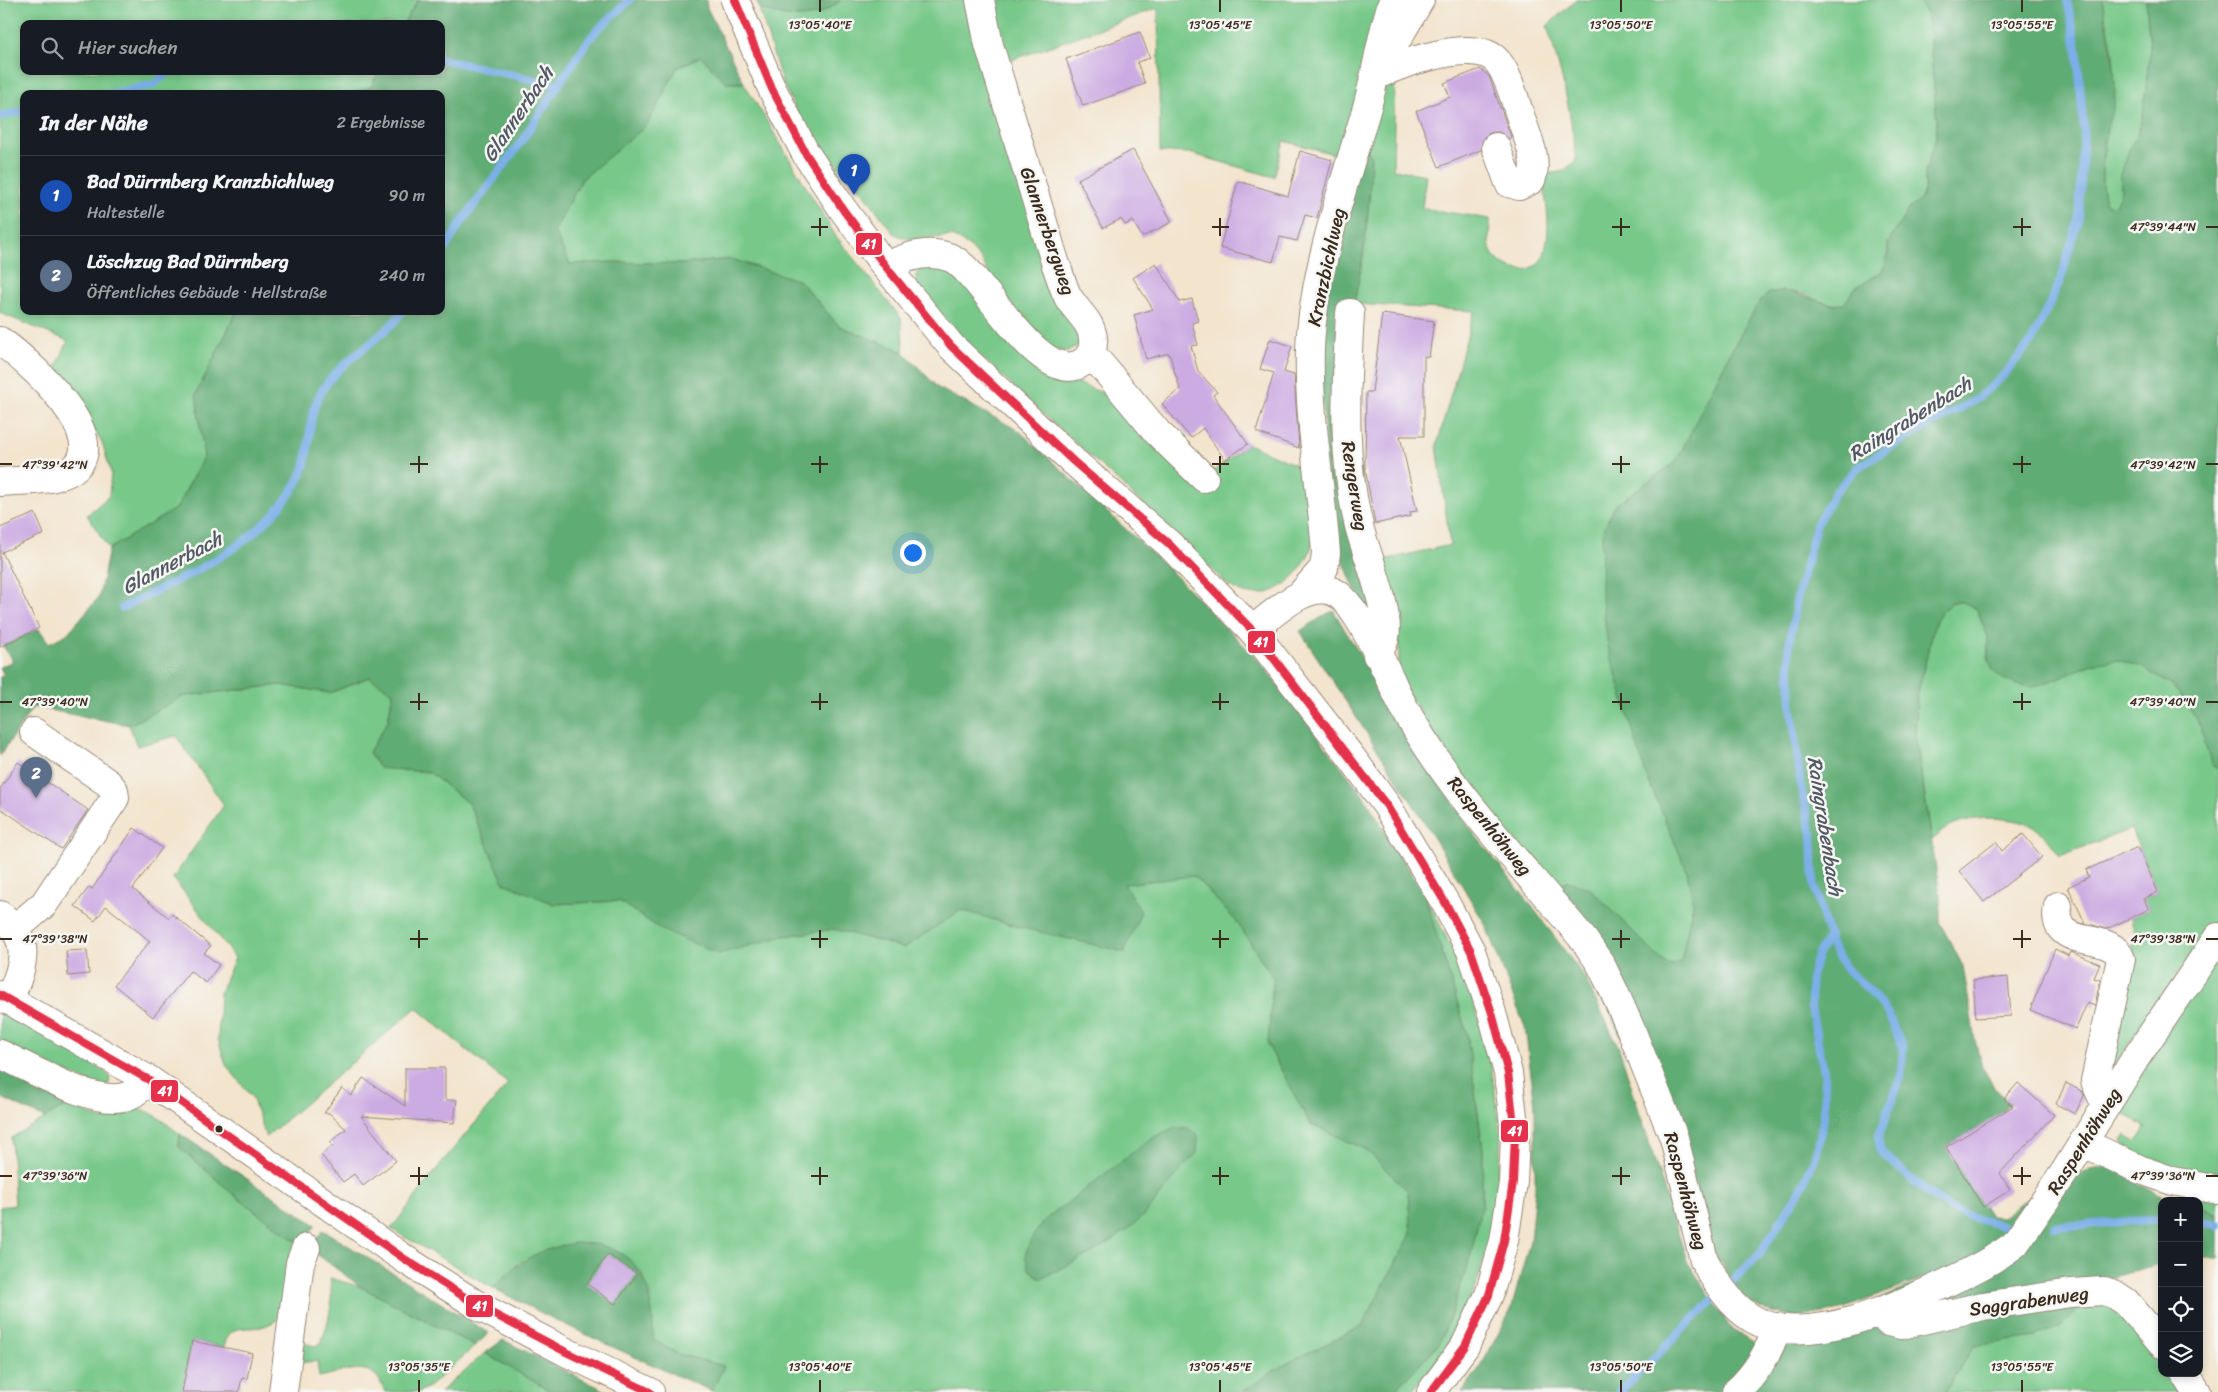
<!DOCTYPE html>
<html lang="de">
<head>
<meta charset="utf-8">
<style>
  :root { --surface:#171b24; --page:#242831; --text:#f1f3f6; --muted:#9ea1a6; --line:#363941; --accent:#1f6fb2 }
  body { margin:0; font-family:Sriracha,sans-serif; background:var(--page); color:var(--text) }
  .controls { position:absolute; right:15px; bottom:15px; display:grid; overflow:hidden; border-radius:10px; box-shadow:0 2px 8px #0003 }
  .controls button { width:45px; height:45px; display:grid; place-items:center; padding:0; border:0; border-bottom:1px solid var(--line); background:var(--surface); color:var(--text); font:25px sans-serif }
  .you { position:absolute; left:912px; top:552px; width:18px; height:18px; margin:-12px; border:4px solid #fff; border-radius:50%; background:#1a73e8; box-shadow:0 0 0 8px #1a73e833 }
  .badge { display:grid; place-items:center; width:32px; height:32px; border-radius:50%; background:var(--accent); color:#fff; font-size:16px; font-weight:700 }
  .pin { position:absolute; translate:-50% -41px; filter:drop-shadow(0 1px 2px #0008) }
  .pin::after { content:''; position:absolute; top:26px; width:18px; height:15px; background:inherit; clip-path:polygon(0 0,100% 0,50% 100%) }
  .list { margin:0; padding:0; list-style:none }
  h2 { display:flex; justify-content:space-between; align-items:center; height:65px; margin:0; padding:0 20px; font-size:21px }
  h2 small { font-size:16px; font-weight:400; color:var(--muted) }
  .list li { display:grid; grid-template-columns:32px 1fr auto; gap:15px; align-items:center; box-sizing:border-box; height:80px; padding:0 20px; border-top:1px solid var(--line) }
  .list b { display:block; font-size:19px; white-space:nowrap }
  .list p { margin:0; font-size:16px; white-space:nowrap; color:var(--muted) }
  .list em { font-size:16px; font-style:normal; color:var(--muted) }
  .icon { flex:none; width:28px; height:28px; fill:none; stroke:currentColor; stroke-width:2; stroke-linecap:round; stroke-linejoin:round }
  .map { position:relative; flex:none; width:2218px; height:1392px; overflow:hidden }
  .search { position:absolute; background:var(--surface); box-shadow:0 2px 8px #0003; left:20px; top:20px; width:425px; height:55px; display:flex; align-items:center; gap:12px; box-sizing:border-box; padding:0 18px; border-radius:10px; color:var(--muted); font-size:19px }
  .panel { position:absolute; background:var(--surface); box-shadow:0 2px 8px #0003; left:20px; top:90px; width:425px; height:225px; border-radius:10px }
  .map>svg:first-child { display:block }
  .green { fill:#77c889; stroke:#597954 }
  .forest { fill:#61ac75; stroke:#4e6b4a }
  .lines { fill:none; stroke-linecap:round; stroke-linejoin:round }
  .stream { stroke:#7cafe8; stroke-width:8 }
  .building { fill:#ccabe2 }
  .minor-casing { stroke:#978776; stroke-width:30 }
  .major-casing { stroke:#978776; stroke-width:30 }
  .minor { stroke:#fff; stroke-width:28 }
  .major { stroke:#fff; stroke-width:28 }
  .bus-1-casing { stroke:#f6f6f2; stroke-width:11 }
  .bus-1 { stroke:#e5314c; stroke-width:8 }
  .ticks { fill:none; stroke:#3b2a1e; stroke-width:2 }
  .bus-dot { fill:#3b2a1e; stroke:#f6f6f2; stroke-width:2 }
  .labels { text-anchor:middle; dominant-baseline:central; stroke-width:5; stroke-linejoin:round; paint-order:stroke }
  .street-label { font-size:19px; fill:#3b2a1e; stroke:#f6f6f2 }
  .water-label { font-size:20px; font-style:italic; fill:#525965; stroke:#f6f6f2 }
  .ticks-label { font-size:12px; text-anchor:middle; fill:#3b2a1e; stroke:#f6f6f2; stroke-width:5; stroke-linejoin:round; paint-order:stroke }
  .line-badge { stroke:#f6f6f2; stroke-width:2 }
  .badge-label { font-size:14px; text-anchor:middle; font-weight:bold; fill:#fff }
</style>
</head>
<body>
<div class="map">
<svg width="2218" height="1392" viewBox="0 0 2218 1392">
  <rect width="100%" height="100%" fill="#f6f6f2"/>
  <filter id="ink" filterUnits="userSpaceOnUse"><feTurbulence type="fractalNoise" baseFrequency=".02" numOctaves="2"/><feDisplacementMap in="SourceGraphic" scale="10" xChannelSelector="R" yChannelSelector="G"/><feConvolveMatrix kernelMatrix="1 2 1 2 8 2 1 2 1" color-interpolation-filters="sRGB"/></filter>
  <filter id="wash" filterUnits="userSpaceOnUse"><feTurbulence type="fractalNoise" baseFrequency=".0096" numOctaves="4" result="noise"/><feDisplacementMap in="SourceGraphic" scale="20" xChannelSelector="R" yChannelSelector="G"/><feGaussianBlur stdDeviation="1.12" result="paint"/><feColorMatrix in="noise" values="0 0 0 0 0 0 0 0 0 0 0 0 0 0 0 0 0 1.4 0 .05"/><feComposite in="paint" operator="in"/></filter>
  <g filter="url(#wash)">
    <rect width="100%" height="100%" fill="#f3e4cd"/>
    <path class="green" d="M0,0H418L403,24H24V71H379L371,87L350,94H24V311H237L196,394L204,456L177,508L109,549L87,515L109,496L111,473L102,442L54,372L68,341L0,313Z
      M841,0H972L1081,336L1079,345L1066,352L1045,347L991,278L981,259L971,248L960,240L951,236L915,240L901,237L893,233L864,193L827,156L807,132L782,82L759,8C789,20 816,22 841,0Z
      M987,0H1384L1345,157L1284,141L1274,177L1189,153L1160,152L1158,8L1003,63Z
      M1576,0H1919L1928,19L1937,122L1936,138L1925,172V187L1921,199L1908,210L1889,243L1885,266L1879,274L1855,288L1844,304C1820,307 1806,291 1790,292C1781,292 1769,298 1760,301L1731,351L1676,462L1614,506L1646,775L1687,871L1693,904L1681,961L1672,965L1662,961L1591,890L1556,887L1464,783L1406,690L1399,672V644L1379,561L1450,545L1437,445L1474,311L1354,304L1364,252L1370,193L1362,147L1384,81H1395L1393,169L1426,175L1422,208L1490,219C1490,230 1487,244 1492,253C1503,272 1536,278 1544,254C1552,227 1546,201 1542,175L1564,171L1576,160C1572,114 1561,70 1547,26Z
      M2102,0H2146L2150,47L2143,117L2137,136L2129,150L2121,175V191L2116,205H2107C2092,176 2116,103 2114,68C2114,46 2106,22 2102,0Z
      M701,56L726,83H744L835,235L901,318L904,352L839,326L800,281L731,259L681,264L614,262L570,264L554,232L582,179L646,125L677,68Z
      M929,265L954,273L1067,379L1115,398L1214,471L1248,444L1310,471C1311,491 1316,515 1314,536C1308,576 1266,612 1228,585C1183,541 1137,498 1089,455C1029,401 967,348 915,286C915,274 918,268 929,265Z
      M1953,602H1963L1977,609L1988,637V658L2056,679C2075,671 2097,658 2119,660C2152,664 2181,690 2196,718C2204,732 2207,751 2212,766L2218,770V915L2106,1078L2135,934L2131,918L2149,909L2143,899L2158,892L2131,829L2060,856C2053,846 2045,834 2034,827C2015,816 1974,816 1954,824C1946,827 1939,835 1932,840L1915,734L1917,696L1935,623L1942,611Z
      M369,677L393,691L388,721L369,753L379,768L429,772L469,804L504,883L554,904L619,901L662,930L784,936L834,929L904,948L961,910L1019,927L1123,884L1194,876L1237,922L1273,978L1268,1045L1310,1124L1365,1149L1408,1191L1411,1234L1362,1326L1278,1368L1243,1392H714L712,1391L724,1366L678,1354L653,1340L650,1293L641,1271L521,1261L493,1288L391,1229L443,1161L508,1084L416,1008L266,1137L252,1097L226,1065L218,1039L220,992L235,958L173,878L224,805L176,736L137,746L129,725L184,696L281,685L330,693Z
      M1424,893L1464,973L1489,1052L1501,1132L1496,1216L1476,1287L1445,1352L1411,1392H1393L1439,1344L1453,1309L1471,1254L1482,1204L1483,1150L1467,1034Z
      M2218,950V1184L2131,1152L2121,1141L2125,1135L2136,1142L2145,1127L2113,1106Z
      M0,1008L104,1071L110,1077L109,1084L99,1086L0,1044Z
      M69,1104L97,1118L108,1120C141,1098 152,1113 180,1134L179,1147L239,1199L301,1245L282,1316C276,1321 269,1325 261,1327C242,1330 230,1323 224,1347L192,1341L182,1392H0V1207L15,1205L11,1138Z
      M2180,1198H2218V1215L2199,1206V1201H2187Z
      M330,1278L361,1287L475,1346L430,1386L419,1392H385C383,1388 381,1382 378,1378C366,1361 336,1374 319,1377L317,1361L297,1363L299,1342L315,1346L321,1343C330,1318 333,1304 330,1278Z
      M2091,1295L2113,1299L2162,1351V1373H2178L2192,1392H1944L1974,1346L1999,1342Z
      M485,1353L552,1392H440Z"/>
    <path class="forest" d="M418,0H706L707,8L744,83H726L701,56L677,68L647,125L582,179L554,232L570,264L614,262L681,264L731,259L800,281L839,326L904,352L938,388L1018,430L1169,569L1260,662L1361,792L1424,893L1467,1034L1483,1150L1482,1204L1471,1254L1453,1309L1439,1344L1393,1392H1243L1278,1368L1362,1326L1411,1234L1408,1191L1365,1149L1310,1124L1268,1045L1273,978L1237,922L1194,876L1124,884L1141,912L1124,952L1019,927L961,910L904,948L834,929L784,936L718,954L662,930L619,901L554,904L504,883L469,804L429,772L379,768L369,752L388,721L393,692L369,677L330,693L281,685L184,696L129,725L33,707L0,756V677L4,675L0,667L13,661L3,646L39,629L49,643L67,634L99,597L109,549L177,508L204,456L196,394L237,311H441V94H350L371,87L379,71H441V24H403Z
      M756,0H841C816,22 789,20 759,8Z
      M1919,0H2102C2108,32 2116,63 2115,96C2114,108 2108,121 2106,133C2103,152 2098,189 2107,205L2116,204L2121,191V175L2129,150L2137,136L2143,117L2150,47L2146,0H2218V770L2212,766L2197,719L2174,687L2142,667L2118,660L2092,664L2056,679L2033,687L2016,684L2003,679L1993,671L1988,658V637L1977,609L1963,602H1952L1942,611L1935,623L1917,696L1915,734L1940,895V923L1963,966L1975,1040L1982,1066L1994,1087L2010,1104L1983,1134L1979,1127L1946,1147L1990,1216L2002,1217L2034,1194L2074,1179L2090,1169L2108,1166L2161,1196L2180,1198L2187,1201H2162V1263L2090,1284L2091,1295L2060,1327L2035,1337L1974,1346L1944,1392H1748L1787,1338L1965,1264L1836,1311L1796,1317L1761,1309L1742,1296L1717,1258L1556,887L1569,881L1591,889L1662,961L1672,965L1681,961L1693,904L1687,871L1646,775L1608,647L1601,591L1602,534L1614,506L1676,462L1731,351L1760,301L1769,293L1782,291L1791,292L1821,302L1834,305L1844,304L1855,288L1879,274L1885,266L1888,256V243L1908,210L1921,199L1925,187V173L1936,138L1937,122L1928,19Z
      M1362,147L1369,152L1371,157C1370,207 1364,255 1354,304L1344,306L1376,620L1365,607L1355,590L1340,553L1328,506L1319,322Z
      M1333,610L1399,720L1472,831L1531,905L1585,978L1619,1048L1687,1261L1732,1330L1761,1346L1718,1392H1462L1481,1366L1511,1310L1530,1241L1535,1188V1106L1525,1027L1485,924L1422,818L1300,631Z
      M0,1066L69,1104L44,1118L0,1097Z
      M1175,1127L1188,1128L1198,1136L1197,1153C1176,1173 1161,1197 1142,1217C1114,1245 1075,1261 1040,1279L1029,1269L1025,1255L1032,1237L1047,1218L1152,1138Z
      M180,1134L316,1225L301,1245L239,1199L179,1147Z
      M2199,1206L2218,1215V1258H2199Z
      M323,1230L489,1333L475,1346L361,1287L310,1249Z
      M576,1243C584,1244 592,1243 599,1245C647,1255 654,1299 653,1340L678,1354L724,1366L712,1391C638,1359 564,1326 493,1288C523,1259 534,1250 576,1243Z
      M503,1340L608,1392H552L485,1353Z"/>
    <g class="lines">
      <path class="stream" d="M441,59L557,85
        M108,94L153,85L170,71
        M0,116L24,111
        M441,255L461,223L521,142L583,48L596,31L630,0
        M122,608C186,575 261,547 298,481C314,453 305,421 320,394C338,360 380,343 403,311
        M2199,1222L2218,1225
        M2005,1226L1981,1220L1949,1208L1911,1179L1881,1152L1878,1138L1901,1076L1903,1048L1887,1012L1868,989L1845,968L1832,947L1814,885L1812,834L1801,788L1791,703L1789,646L1796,602L1816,526L1835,492L1857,468L1914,433L1974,401L2000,379L2032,341L2061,279L2079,216L2084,132L2077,48L2067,0
        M2054,1227L2162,1219
        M1619,1392L1760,1254L1801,1189L1817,1152L1824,1115L1825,1077L1811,1008V979L1817,956L1829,936"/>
    </g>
    <g id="blocks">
      <path class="building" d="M1140,32L1150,58L1137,62L1145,84L1083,106L1066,59Z
        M1480,69L1489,76L1511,137L1509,139L1499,132L1490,133L1484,137L1481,150L1439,167L1416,111L1450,97L1444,83Z
        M1133,150L1172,222L1142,237L1133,221L1125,225L1121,219L1103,228L1078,179Z
        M1300,151L1332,160L1317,218L1305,215L1297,241L1280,237L1273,262L1220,248L1238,181L1288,196Z
        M1156,263L1180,302L1192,299L1198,321L1192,323L1198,345L1191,346L1198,371L1217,392L1213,395L1248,444L1225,460L1203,428L1191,438L1162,404L1180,389L1169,353L1146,359L1134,315L1153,309L1133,278Z
        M1382,314L1434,321L1429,357L1424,356V436H1400L1417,511L1410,512L1411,516L1375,524L1365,468L1366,392H1372Z
        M1270,339L1292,346L1284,372L1294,375L1299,448L1256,432L1274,373L1260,369Z
        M35,513L44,534L2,552L39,628L0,647V528Z
        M18,762L88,810L61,849L0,808V789Z
        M134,828L162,848L133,889L169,918L172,914L211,946L204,953L219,965L206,983L190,971L153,1017L114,985L150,941L106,906L95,921L75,906L89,887L92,889Z
        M2023,834L2042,857L1984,902L1959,871L1996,842L2002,851Z
        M2138,847L2158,892L2143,899L2149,909L2107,929L2085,923L2068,887L2089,877L2086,870Z
        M2055,949L2069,956L2071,952L2100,964L2094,978L2100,980L2095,1006L2087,1003L2076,1029L2030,1010Z
        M87,950L89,974L68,976L66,951Z
        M2008,977L2011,1016L1976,1018L1973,980Z
        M405,1068H445V1100H457L454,1123L361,1116L396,1161L363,1186L354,1174L343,1182L321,1155L333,1145L330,1142L346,1129L329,1113H324L342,1088L351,1096L363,1078L405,1106Z
        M2018,1083L2054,1115L2000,1173L2010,1190L1983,1207L1946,1147L2013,1106L2004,1099Z
        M2066,1083L2083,1092L2084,1096L2075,1114L2056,1104Z
        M608,1254L637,1274L615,1304L587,1284Z
        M192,1341L252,1353L247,1379L242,1378L239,1392H182Z"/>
    </g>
  </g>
  <g filter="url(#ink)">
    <use href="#blocks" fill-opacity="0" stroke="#978776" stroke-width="1"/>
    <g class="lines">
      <g class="minor-casing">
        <path id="minor" d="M1385,60L1420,0
          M1375,76C1400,64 1471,38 1495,59C1508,70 1516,105 1522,121C1528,139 1539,162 1531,180L1519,186L1509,183L1496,147
          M886,267C906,256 929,249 951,258C980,269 1041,392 1083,362C1090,357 1094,348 1093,339C1092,322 1076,311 1068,297C1063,287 1060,276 1056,265L989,45L980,0
          M1350,313C1346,387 1341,458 1360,530C1367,555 1391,615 1385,637C1384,644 1380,649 1377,655
          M0,341C25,358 117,439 72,470C54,482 21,480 0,482
          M1091,353L1157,432L1204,478
          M1303,592L1324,568L1326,553C1321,485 1308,418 1310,349C1313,270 1345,183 1367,107C1377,71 1381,35 1393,0
          M1252,630C1273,615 1306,580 1334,592C1357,602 1388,675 1400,700C1447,790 1520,862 1584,940L1600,963L1613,989L1632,1032L1674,1138L1704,1260C1716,1283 1734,1311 1759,1322C1810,1346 1895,1307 1942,1285C1967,1273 1993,1261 2015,1244L2064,1173L2135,1059L2218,937
          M2058,906C2049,953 2112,929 2121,959L2095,1081L2101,1095L2107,1104
          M0,915C35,940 22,967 9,1001
          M16,928L44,904L115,798L114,790L108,783L34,732
          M0,1054C31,1068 92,1105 124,1097C134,1095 142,1087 149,1080
          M2084,1143L2141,1170L2173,1181L2218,1190
          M1881,1312L1888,1322L1901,1325L1983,1306L2071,1293L2104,1291L2114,1294L2126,1302L2162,1344
          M2185,1373L2197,1392
          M283,1392L300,1263L306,1248
          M1736,1392C1756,1374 1769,1353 1777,1327"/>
      </g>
      <g class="major-casing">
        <path id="major" d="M735,0L772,89L806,154L844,211L886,267L951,346L1073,461L1169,544L1252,630L1352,758L1387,806L1446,904L1471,951L1492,1013L1508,1073L1515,1134L1513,1182L1504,1241L1489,1295L1465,1346L1431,1392
          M0,995L149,1080L406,1260L482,1308L568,1353L650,1392"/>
      </g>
      <use href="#minor" class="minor"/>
      <use href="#major" class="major"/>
      <g class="bus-1-casing">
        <path id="bus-1" d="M735,0L772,89L806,154L844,211L886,267L951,346L1073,461L1169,544L1252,630L1387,806L1446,904L1471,951L1492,1013L1508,1073L1515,1134L1513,1182L1504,1241L1489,1295L1465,1346L1431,1392
          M0,995L149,1080L406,1260L482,1308L568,1353L650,1392"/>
      </g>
      <use href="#bus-1" class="bus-1"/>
    </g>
  </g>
  <path class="ticks" d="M820,0V12M1220,0V12M1621,0V12M2022,0V12M820,218V236M1220,218V236M1621,218V236M2022,218V236M811,227H828M1212,227H1229M1612,227H1630M2013,227H2031M2206,227H2218M419,456V473M820,456V473M1220,456V473M1621,456V473M2022,456V473M0,464H12M410,464H428M811,464H828M1212,464H1229M1612,464H1630M2013,464H2031M2206,464H2218M419,693V710M820,693V710M1220,693V710M1621,693V710M2022,693V710M0,702H12M410,702H428M811,702H828M1212,702H1229M1612,702H1630M2013,702H2031M2206,702H2218M419,930V948M820,930V948M1220,930V948M1621,930V948M2022,930V948M0,939H12M410,939H428M811,939H828M1212,939H1229M1612,939H1630M2013,939H2031M2206,939H2218M419,1167V1185M820,1167V1185M1220,1167V1185M1621,1167V1185M2022,1167V1185M0,1176H12M410,1176H428M811,1176H828M1212,1176H1229M1612,1176H1630M2013,1176H2031M2206,1176H2218M419,1380V1392M820,1380V1392M1220,1380V1392M1621,1380V1392M2022,1380V1392"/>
  <circle class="bus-dot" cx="219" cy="1129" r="4.5"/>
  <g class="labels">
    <g class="street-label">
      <text transform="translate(1048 231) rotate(71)">Glannerbergweg</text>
      <text transform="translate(1326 267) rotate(-78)">Kranzbichlweg</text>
      <text transform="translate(1355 486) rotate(81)">Rengerweg</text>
      <text transform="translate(1490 826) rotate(51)">Raspenhöhweg</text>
      <text transform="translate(2084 1141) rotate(-58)">Raspenhöhweg</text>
      <text transform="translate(1686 1191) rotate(75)">Raspenhöhweg</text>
      <text transform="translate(2029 1301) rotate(-8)">Saggrabenweg</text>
    </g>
    <g class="water-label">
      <text transform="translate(518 114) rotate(-56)">Glannerbach</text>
      <text transform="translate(1910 419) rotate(-32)">Raingrabenbach</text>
      <text transform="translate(172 563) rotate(-28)">Glannerbach</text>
      <text transform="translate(1825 826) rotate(81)">Raingrabenbach</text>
    </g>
  </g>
  <g class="ticks-label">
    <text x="820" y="29">13°05'40"E</text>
    <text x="1220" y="29">13°05'45"E</text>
    <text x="1621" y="29">13°05'50"E</text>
    <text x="2022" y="29">13°05'55"E</text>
    <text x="2163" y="231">47°39'44"N</text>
    <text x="55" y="469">47°39'42"N</text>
    <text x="2163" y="469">47°39'42"N</text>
    <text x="55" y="706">47°39'40"N</text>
    <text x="2163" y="706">47°39'40"N</text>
    <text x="55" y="943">47°39'38"N</text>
    <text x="2163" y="943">47°39'38"N</text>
    <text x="55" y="1180">47°39'36"N</text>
    <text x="2163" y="1180">47°39'36"N</text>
    <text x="419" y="1371">13°05'35"E</text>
    <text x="820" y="1371">13°05'40"E</text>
    <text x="1220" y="1371">13°05'45"E</text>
    <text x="1621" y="1371">13°05'50"E</text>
    <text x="2022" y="1371">13°05'55"E</text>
  </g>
  <g class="line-badge">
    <rect x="855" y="232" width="28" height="24" rx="5" fill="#e5314c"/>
    <rect x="1247" y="630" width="29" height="24" rx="5" fill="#e5314c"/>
    <rect x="150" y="1079" width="29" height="24" rx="5" fill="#e5314c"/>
    <rect x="1500" y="1119" width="29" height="24" rx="5" fill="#e5314c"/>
    <rect x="465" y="1294" width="29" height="24" rx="5" fill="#e5314c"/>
  </g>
  <g class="badge-label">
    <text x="869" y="249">41</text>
    <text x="1261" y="647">41</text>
    <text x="165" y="1096">41</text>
    <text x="1515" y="1136">41</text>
    <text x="480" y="1311">41</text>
  </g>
</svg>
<div class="controls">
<button>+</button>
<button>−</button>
<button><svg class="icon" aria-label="locate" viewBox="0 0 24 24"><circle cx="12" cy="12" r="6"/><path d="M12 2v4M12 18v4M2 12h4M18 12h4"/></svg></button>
<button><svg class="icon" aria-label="layers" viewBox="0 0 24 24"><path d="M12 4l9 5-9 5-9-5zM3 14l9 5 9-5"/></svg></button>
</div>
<div class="you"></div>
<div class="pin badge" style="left:854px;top:195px;background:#1a4fb4">1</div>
<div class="pin badge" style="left:36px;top:798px;background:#5c6f8a">2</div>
<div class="search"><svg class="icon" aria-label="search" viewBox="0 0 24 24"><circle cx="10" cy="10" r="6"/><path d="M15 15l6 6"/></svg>Hier suchen</div>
<section class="panel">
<h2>In der Nähe<small>2 Ergebnisse</small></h2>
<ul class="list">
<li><span class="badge" style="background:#1a4fb4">1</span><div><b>Bad Dürrnberg Kranzbichlweg</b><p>Haltestelle</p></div><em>90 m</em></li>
<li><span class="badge" style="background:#5c6f8a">2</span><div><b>Löschzug Bad Dürrnberg</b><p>Öffentliches Gebäude · Hellstraße</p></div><em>240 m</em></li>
</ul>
</section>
</div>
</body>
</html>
